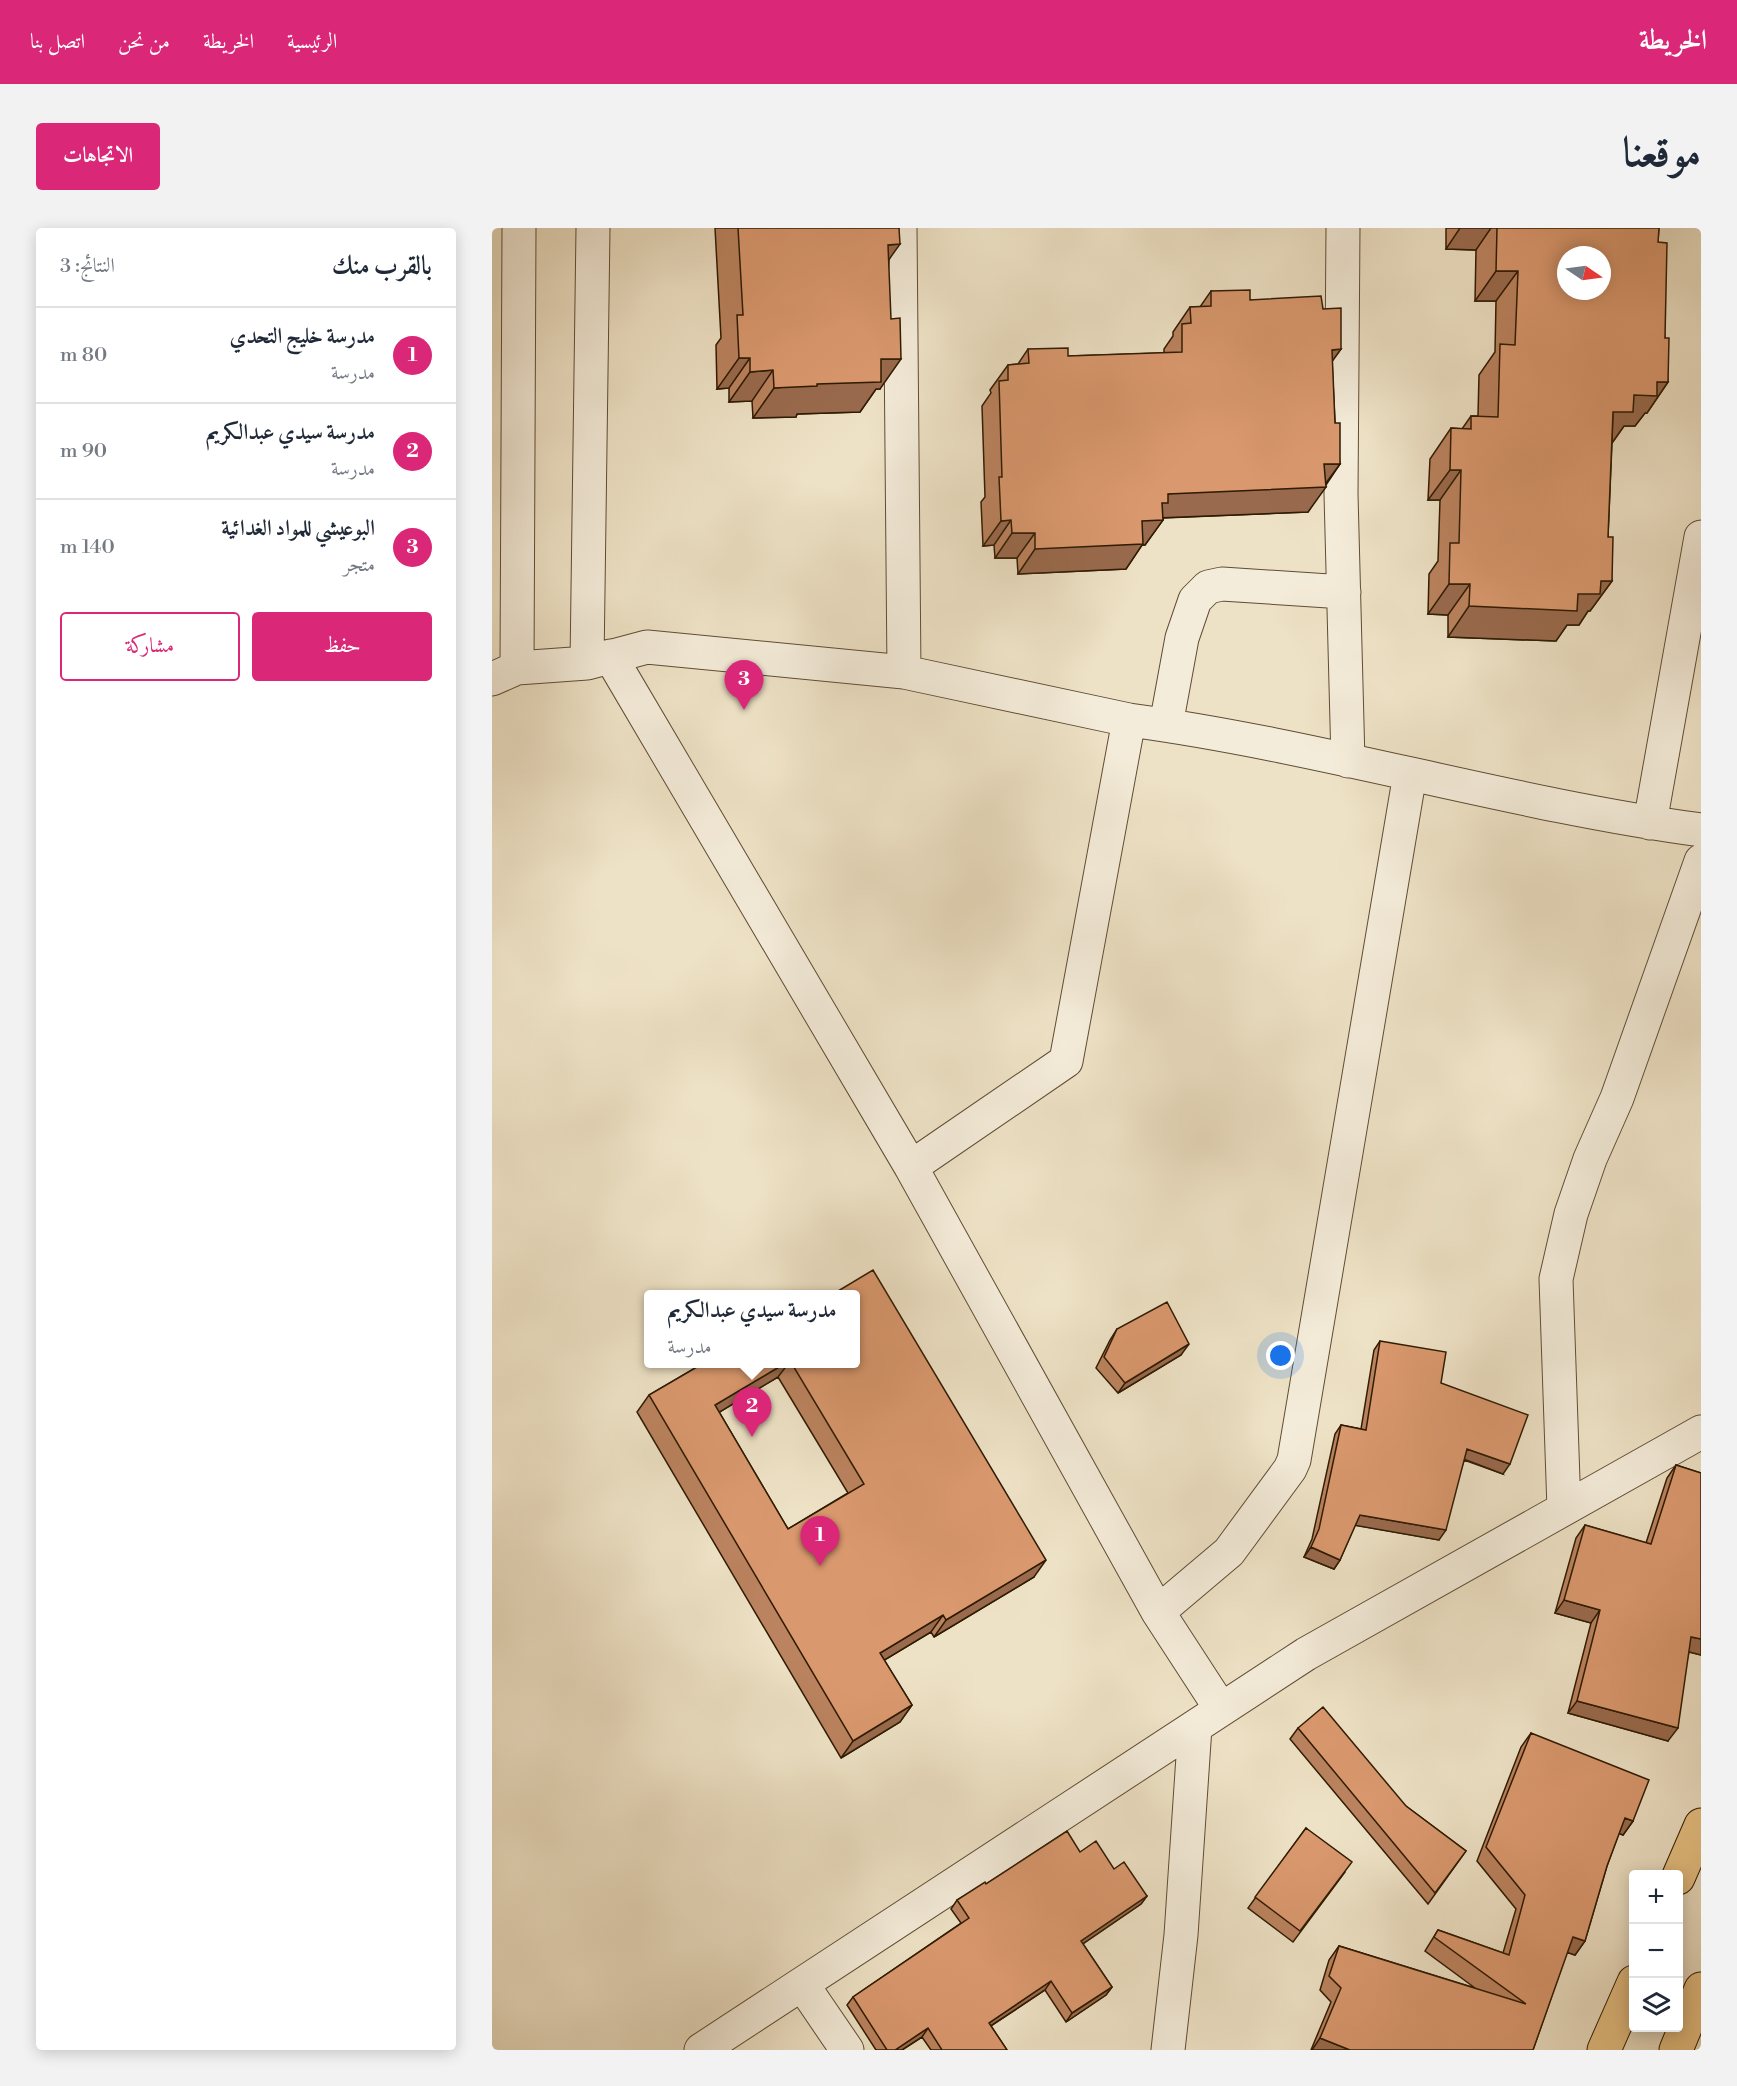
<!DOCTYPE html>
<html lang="ar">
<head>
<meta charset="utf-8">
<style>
  :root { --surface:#fff; --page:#f2f2f3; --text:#1f2937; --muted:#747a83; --line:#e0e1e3; --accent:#db2777 }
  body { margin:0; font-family:"Libre Bodoni",Amiri,serif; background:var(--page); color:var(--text); direction:rtl }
  .controls { position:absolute; right:18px; bottom:18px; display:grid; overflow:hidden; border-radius:6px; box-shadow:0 3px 15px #0003 }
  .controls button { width:54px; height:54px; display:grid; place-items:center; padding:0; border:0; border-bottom:2px solid var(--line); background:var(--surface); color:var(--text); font:30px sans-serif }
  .compass { position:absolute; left:1065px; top:18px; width:54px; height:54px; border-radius:50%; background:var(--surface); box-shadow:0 3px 15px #0003; rotate:103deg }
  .you { position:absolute; left:789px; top:1128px; width:21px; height:21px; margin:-15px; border:4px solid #fff; border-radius:50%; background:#1a73e8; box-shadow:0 0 0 9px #1a73e833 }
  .badge { display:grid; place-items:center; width:39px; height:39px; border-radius:50%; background:var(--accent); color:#fff; font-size:20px; font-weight:700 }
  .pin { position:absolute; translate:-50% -50px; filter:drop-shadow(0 2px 3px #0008) }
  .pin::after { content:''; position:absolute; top:32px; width:21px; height:18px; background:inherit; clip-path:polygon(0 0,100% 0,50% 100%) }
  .popup { position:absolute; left:152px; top:1062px; width:216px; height:78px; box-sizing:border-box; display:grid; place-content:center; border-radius:6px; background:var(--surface); filter:drop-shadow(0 2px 4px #0005); font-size:20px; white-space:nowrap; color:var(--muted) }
  .popup b { font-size:22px; color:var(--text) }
  .popup::after { content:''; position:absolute; left:50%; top:100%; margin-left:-12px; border:12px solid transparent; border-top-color:var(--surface) }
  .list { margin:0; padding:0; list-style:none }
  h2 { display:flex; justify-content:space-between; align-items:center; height:78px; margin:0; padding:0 24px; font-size:26px }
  h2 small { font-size:20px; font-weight:400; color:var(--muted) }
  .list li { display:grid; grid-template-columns:39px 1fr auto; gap:18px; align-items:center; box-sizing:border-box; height:96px; padding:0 24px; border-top:2px solid var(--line) }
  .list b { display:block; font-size:22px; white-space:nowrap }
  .list p { margin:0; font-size:20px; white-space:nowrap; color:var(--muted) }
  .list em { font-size:20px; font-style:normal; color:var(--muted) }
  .actions { display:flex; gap:12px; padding:18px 24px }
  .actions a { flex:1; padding:14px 0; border:2px solid var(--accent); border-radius:6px; text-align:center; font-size:21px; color:var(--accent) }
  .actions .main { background:var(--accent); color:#fff }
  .icon { flex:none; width:33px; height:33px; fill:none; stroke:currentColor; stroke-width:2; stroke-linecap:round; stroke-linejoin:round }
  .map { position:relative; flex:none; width:1209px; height:1822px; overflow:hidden; direction:ltr; border-radius:6px }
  header { display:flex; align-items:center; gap:36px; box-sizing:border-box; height:84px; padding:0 30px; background:var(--accent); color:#fff }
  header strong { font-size:28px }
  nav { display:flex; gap:33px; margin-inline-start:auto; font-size:21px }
  .intro { display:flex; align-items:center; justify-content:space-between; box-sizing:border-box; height:144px; padding:0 36px }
  h1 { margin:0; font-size:42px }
  .button { padding:15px 27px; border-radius:6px; background:var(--accent); color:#fff; font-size:21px; font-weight:700 }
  main { display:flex; gap:36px; padding:0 36px }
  aside { flex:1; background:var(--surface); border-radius:6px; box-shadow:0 3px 15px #0003 }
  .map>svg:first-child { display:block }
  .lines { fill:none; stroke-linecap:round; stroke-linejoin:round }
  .minor-casing { stroke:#5f4d34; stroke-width:35 }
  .trunk-casing { stroke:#2f1b03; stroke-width:35 }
  .minor { stroke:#f4ecda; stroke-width:33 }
  .trunk { stroke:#e7c183; stroke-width:33 }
  .wall { fill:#bb835f; stroke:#2f1b03; stroke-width:1.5; fill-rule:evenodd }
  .shaded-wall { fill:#996a4d; stroke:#2f1b03; stroke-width:1.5 }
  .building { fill:#da986e; stroke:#2f1b03; stroke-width:1.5; fill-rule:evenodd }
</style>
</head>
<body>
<header>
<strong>الخريطة</strong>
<nav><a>الرئيسية</a><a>الخريطة</a><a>من نحن</a><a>اتصل بنا</a></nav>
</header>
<div class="intro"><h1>موقعنا</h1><a class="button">الاتجاهات</a></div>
<main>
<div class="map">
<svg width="1209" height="1822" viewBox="0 0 1209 1822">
  <rect width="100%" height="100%" fill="#eee2c6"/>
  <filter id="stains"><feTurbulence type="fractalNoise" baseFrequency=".00333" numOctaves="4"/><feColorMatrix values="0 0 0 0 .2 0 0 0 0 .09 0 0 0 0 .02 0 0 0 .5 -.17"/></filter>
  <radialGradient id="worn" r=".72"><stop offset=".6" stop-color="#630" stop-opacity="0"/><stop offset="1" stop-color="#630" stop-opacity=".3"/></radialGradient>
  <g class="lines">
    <g class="minor-casing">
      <path id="minor" d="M408,0L412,444
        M851,0L849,266L856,533
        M118,428L419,939L666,1384L729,1481
        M95,435L101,0
        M25,440L27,0
        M0,451L25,440L95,435L155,419L412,444L637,492C830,518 1017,576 1209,602
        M674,497L690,410L703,372L716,359L730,356L852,364
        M1158,595L1209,309
        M419,939L574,833L637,492
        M1072,1281L1064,1051L1079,986L1098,931L1125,870L1209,633
        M666,1384L737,1324L798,1241L802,1232L918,546
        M310,1756L355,1822
        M209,1822L814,1426L1209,1204
        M676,1822L689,1707L703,1499"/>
    </g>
    <g class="trunk-casing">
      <path id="trunk" d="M1186,1650L1209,1597
        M1112,1822L1142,1754
        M1184,1822L1209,1761"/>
    </g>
    <use href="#minor" class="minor"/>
    <use href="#trunk" class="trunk"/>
  </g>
  <path class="wall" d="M223,0H407L397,32L388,161H384L368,184L305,186L304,189L261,190L260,173L237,174V160L225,161L224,117L229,110Z
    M954,0H1167L1166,14L1176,154L1155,185H1153L1143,198H1132L1120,215L1116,309L1120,353L1098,383H1096L1087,397H1075L1064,413L956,409V387L936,386L937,346L946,333L948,272H936L938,231L959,200L970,201L979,188H986L987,147L1003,124L1004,73H983L984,22L954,21Z
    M719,63L758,72L831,81L849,121L840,133L843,195L848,236L816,284L671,290V292L653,317H650L634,341L526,346L525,330H503L502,317L491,318L489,274L493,269L490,178L499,165L498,162L516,137L526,136L536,121L576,128L672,125V121L681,108V104L698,79H708Z
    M625,1101L689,1127L626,1165L604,1140L618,1112Z
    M888,1113L949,1155L1011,1246L972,1232L947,1312L863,1297L848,1332L842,1341L812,1329L820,1311L843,1206L849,1197L869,1201L882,1122Z
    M210,1136H363L542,1349L442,1409L439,1404L392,1432L420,1477L408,1494L349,1530L145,1184L157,1167ZM286,1149L356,1265L296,1301L227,1184Z
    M1184,1237L1209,1245V1427L1197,1424L1176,1513L1076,1485L1099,1395L1063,1385L1084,1310L1093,1297L1154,1315L1175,1250Z
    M806,1500L914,1578L974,1623L936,1676L798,1511Z
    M1039,1505L1141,1593L1131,1607L1127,1605L1115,1638L1093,1713L1083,1727L1075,1724L1041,1822H819L839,1774L828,1762L837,1732L847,1718L983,1760L933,1723L946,1702L1011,1725L1024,1681L985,1633L1029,1519Z
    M814,1600L853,1644L801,1714L756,1680Z
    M588,1624L622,1641L655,1668L649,1676L591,1716L620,1759L614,1767L574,1794L553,1762L499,1798L515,1822H439L430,1809L410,1822H384L355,1777L361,1769L469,1695L459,1681L465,1672L494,1656Z"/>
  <path class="shaded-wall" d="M968,0H999L984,22L954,21Z
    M408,16L386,47L396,17Z
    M1004,43H1026L1004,73H983Z
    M849,121L831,146L840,122Z
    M247,130H258L237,160L225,161Z
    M389,131H409L388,161H384L368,184L305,186L304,189L261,190L282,160L325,156Z
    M281,142L260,173L237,174L258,144Z
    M1165,154H1176L1155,185H1153L1143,198H1132L1120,215L1121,184L1142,167Z
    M832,236H848L831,259H834L816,284L665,290L671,292L653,317H650L634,341L526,346L543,321L650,293L676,266Z
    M958,242H969L948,272H936Z
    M519,292L502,317L491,318L509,293Z
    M520,305H543L525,330H503Z
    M1109,353H1120L1098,383H1096L1087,397H1075L1064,413L956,409L977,378L1086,366Z
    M957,356H978L956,387L936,386Z
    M697,1116L689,1127L626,1165L633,1155Z
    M292,1136H296L286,1149L211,1194L223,1177Z
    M975,1221L1018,1236L1011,1246L969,1230Z
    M868,1287L954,1302L947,1312L861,1297Z
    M819,1319L848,1332L842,1341L812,1329Z
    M554,1332L542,1349L442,1409L454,1392Z
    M1072,1372L1108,1382L1099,1395L1063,1385Z
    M451,1387L439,1404L376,1442L388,1425Z
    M1199,1409L1209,1411V1427L1190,1422Z
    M1085,1473L1186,1500L1176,1513L1076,1485Z
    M420,1477L408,1494L349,1530L361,1513Z
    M1133,1590L1141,1593L1131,1607L1123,1604Z
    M655,1668L649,1676L583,1721L589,1713Z
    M1081,1709L1093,1713L1083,1727L1071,1723Z
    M559,1753L553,1762L491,1803L497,1795Z
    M620,1759L614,1767L574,1794L580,1785Z
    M436,1800L430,1809L410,1822H403Z
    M828,1810L858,1822H820Z"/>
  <path class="building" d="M246,0H407L408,16L396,17L399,91L408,90L409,131H389V154L325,156V158L282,160L281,142L258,144V130H247L245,87H251Z
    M1005,0H1167L1166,14L1175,15L1173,110H1177L1176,154H1165V168L1142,167L1141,184H1121L1116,309H1121L1120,353H1109L1108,366H1086L1085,383L977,378L978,356H957L958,315H967L969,242H958L959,200L979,201V188L1006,189L1008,116L1023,117L1026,43H1004ZM1074,27H1110V63H1074Z
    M758,62V72L829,68L831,81L849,80V121L840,122L843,195H848V236H832L834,259L676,266V275H670L671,292L650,293L651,316L543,321V305H520L519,292L509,293L507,249H510L507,153L516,152V137L537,135L536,121L576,120V128L690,124V96L699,95L698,79L719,78V63Z
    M381,1042L554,1332L454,1392L451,1387L388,1425L420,1477L361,1513L157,1167L210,1136H292L223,1177L296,1301L372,1256L300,1136H363V1066H341Z
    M675,1074L697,1116L633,1155L612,1129L625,1101Z
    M888,1113L954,1124L949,1155L1036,1187L1018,1236L975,1221L954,1302L868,1287L848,1332L819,1319L827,1301L849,1197L874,1202Z
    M1184,1237L1209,1245V1411L1199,1409L1186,1500L1085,1473L1108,1382L1072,1372L1093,1297L1159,1316Z
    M831,1479L914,1578L974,1623L943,1665L806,1500Z
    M1039,1505L1157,1552L1141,1593L1133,1590L1115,1638L1093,1713L1081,1709L1041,1822H858L828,1810L849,1760L837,1748L847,1718L1034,1776L942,1709L946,1702L1017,1727L1033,1667L994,1619Z
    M814,1600L860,1634L808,1703L763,1669Z
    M575,1603L588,1624L604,1613L622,1641L632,1634L655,1668L589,1713L620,1759L580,1785L559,1753L497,1795L515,1822H450L436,1800L403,1822H395L361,1769L477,1690L465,1672L493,1654L494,1656Z"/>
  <rect width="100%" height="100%" filter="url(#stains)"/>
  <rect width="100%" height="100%" fill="url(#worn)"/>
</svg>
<div class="controls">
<button>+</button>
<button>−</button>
<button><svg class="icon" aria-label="layers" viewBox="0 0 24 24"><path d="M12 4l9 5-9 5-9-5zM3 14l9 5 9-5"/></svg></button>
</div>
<svg class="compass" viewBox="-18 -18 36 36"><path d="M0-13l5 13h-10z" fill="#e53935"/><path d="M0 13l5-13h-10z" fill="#747a83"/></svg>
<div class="you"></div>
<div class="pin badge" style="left:328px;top:1338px">1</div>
<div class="pin badge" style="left:260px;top:1209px">2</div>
<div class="popup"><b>مدرسة سيدي عبدالكريم</b>مدرسة</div>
<div class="pin badge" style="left:252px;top:482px">3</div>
</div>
<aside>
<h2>بالقرب منك<small>النتائج: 3</small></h2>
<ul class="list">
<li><span class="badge">1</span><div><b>مدرسة خليج التحدي</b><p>مدرسة</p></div><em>80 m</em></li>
<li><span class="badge">2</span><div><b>مدرسة سيدي عبدالكريم</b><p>مدرسة</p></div><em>90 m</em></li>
<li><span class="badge">3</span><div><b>البوعيشي للمواد الغدائية</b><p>متجر</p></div><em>140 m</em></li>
</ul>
<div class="actions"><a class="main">حفظ</a><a>مشاركة</a></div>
</aside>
</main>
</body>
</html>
